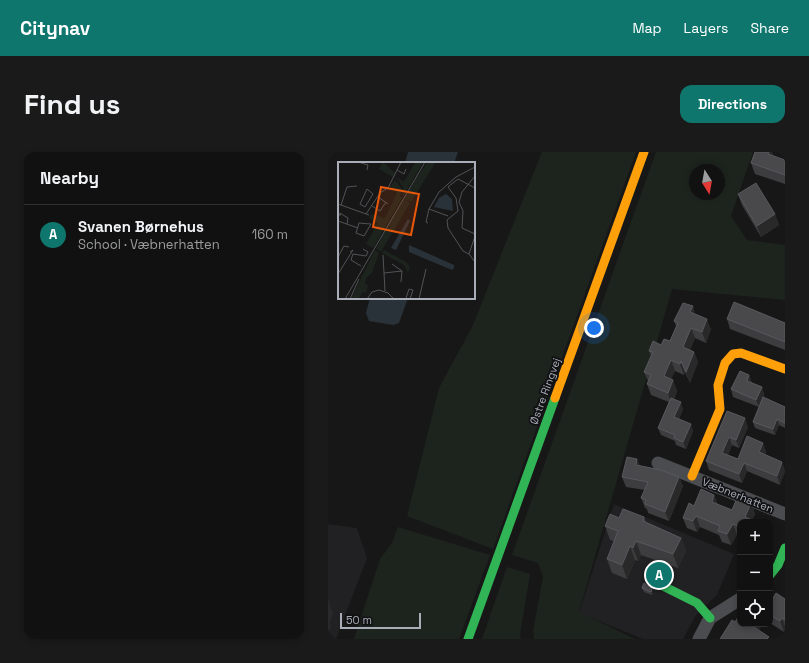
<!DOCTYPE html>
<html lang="en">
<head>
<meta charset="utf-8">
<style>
  :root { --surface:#111; --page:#1a1a1a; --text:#f1f3f6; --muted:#9c9d9f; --line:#303131; --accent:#0f766e }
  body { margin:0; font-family:"Space Grotesk",sans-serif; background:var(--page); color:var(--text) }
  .controls { position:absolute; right:12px; bottom:12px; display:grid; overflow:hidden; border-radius:8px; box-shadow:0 2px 6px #0003 }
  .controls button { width:36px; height:36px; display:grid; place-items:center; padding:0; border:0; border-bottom:1px solid var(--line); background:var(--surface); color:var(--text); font:20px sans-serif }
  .compass { position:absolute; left:361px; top:12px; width:36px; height:36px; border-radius:50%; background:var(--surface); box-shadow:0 2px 6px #0003; rotate:169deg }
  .scale { position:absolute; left:12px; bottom:10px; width:81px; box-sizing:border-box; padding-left:4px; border:2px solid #a8adb8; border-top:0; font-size:11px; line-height:14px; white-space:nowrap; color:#a8adb8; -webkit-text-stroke:3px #111113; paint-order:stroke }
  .you { position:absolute; left:266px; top:176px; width:14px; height:14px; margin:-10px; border:3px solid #fff; border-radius:50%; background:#1a73e8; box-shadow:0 0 0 6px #1a73e833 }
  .badge { display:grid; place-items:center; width:26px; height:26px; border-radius:50%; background:var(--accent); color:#fff; font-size:13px; font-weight:700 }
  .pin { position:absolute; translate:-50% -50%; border:2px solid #fff; box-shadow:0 1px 4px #0006 }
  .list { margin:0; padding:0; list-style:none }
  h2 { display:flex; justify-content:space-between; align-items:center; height:52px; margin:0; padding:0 16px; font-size:17px }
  h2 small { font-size:13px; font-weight:400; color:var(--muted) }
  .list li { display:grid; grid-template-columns:26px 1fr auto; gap:12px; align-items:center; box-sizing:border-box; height:60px; padding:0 16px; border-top:1px solid var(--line) }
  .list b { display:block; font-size:15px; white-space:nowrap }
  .list p { margin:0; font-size:13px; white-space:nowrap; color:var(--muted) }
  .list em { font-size:13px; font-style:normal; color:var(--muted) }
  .icon { flex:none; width:22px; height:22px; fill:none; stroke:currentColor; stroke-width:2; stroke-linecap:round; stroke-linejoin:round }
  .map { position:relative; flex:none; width:457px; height:487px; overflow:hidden; border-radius:12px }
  header { display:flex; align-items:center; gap:24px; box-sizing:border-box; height:56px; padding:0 20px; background:var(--accent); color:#fff }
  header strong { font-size:19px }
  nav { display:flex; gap:22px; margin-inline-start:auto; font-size:14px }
  .intro { display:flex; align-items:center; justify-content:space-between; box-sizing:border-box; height:96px; padding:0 24px }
  h1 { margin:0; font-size:28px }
  .button { padding:10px 18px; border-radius:12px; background:var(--accent); color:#fff; font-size:14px; font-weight:700 }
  main { display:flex; gap:24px; padding:0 24px }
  aside { flex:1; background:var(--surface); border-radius:12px; box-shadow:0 2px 6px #0003 }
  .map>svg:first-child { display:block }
  .built { fill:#212123 }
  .green { fill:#1d241e; fill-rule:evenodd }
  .water { fill:#2a3239 }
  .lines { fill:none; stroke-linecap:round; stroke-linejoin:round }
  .street { stroke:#4b4c50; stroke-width:13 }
  .fast { stroke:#30b455; stroke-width:9 }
  .slow { stroke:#ff9f0a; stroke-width:9 }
  .wall { fill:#3d3d3f }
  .shaded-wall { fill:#29292a }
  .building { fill:#49494c; stroke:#58595d }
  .labels { text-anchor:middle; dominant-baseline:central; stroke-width:3.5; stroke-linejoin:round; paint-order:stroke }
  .street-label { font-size:11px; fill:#a8adb8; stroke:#111113 }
  .inset-road { fill:none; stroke:#515357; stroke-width:1 }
  .view { fill:#e8590c; fill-opacity:0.15; stroke:#e8590c; stroke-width:2 }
  .inset-edge { fill:none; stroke:#a8adb8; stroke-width:2 }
</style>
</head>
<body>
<header>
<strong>Citynav</strong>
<nav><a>Map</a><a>Layers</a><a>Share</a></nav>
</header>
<div class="intro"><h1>Find us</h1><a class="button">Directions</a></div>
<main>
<aside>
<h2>Nearby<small></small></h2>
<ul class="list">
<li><span class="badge">A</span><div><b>Svanen Børnehus</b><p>School · Væbnerhatten</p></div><em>160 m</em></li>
</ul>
</aside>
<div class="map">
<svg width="457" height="487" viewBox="0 0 457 487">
  <rect width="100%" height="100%" fill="#171717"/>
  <path class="built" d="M286,352L406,402L389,443L368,463L355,487H315L251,461Z
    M0,372L29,376L39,406L8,487H0Z"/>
  <path class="green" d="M214,0H308L165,397L79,364L111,236L145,173Z
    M328,0H425L403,64L419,88L457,93V148L344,137L251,460L307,487H206L205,479L215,425L210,411L184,403ZM367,18H391V42H367Z
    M70,375L162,403L131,487H26L52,407L64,391Z
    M179,415L202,422L192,482L193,487H154Z"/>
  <path class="water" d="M80,0H130L126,11H77Z
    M42,146H80L71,171L65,173L41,169L38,161Z"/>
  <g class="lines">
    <path class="street" d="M330,311L457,362
      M371,487L382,466L412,447"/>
    <path class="fast" d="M442,423L450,413L457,396
      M327,430L369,451L382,466
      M140,487L227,246"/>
    <path class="slow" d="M227,246L316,0
      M364,324L392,257L390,233L397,211L405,202L413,201L457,217"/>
  </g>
  <path class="wall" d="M427,0H444L445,4L457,8V32L427,22L423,11Z
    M410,42L447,62L451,73L433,85L414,53Z
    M367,162L383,177L378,191L367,186L362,198L366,200L370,210L362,231L357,220L356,223L347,219L343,227L345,228L349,239L346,247L355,257L351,267L365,279L358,297L348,293L347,289L333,283L330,276L341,250L323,243L319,232L320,229L316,220L323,204L321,199L333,193L342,189L348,174L346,169Z
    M399,167L457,171V198L402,177Z
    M421,223L424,231L434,235L436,243L435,246L457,255V276L451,273L447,283L427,276L425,270L431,255L405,245L403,237Z
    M399,259L420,275L411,296L404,293L400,303L410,307L438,299L437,303L454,310L452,333L419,319L414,331L381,318L378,309Z
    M309,307L312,314L351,325L355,334L341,369L320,361L319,357L317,356L313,346L317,338L298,335L294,325Z
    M386,343L390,353L404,358L423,351L427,362L424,368L425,370H412V384L409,383L403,393L394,390L391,383L372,375L369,380L359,376L355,366L366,354Z
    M316,365L318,370L353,386L358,399L350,416L313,403L310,409L307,408L299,427L284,421L279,407L286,389L282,388L277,374Z
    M314,436L325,441L324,443L316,440Z
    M442,444L445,446L457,447V478L456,480L442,471Z"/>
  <path class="shaded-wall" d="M441,0H444L446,7L440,2Z
    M447,62L451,73L433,85L429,74Z
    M365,154L368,165L362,160Z
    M379,167L383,177L378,191L374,180Z
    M363,176L367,186L359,206L355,195Z
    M366,200L370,210L362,231L358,220Z
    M343,208L347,219L340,235L336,224Z
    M353,209L357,220L356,223L352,212Z
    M421,223L424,230L421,236L419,229Z
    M345,228L349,239L343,252L340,241Z
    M434,235L436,243L431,255L428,248Z
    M353,250L355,257L349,272L346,265Z
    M417,266L420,275L411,296L408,288Z
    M449,267L451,273L447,283L445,277Z
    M363,272L365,279L358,297L355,290Z
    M401,285L404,293L397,309L394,301Z
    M435,291L438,299L434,309L431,300Z
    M309,307L313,317L308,313Z
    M454,310L457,318V320L452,333L449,324Z
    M416,311L419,319L414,331L411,322Z
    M351,325L355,334L341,369L337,360Z
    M386,343L390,354L384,350Z
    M423,351L427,362L424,368L425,370H419L417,365Z
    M368,364L372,375L369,380L365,369Z
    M405,372L409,383L403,393L399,382Z
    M353,386L358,399L350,416L345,402Z
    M308,389L313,403L310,409L305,396Z
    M302,394L307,408L299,427L294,413Z
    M324,437L325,441L324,443L323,440Z
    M0,447L5,461L2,470L3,474L0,483Z
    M454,466L457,474V478L456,480L452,469Z
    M423,472H435L427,484L423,473Z"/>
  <path class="building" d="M427,0H441L440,2L457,8V23L423,11Z
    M428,31L447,62L429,74L410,42Z
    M406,150L457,171V190L399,167Z
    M355,151L365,154L362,160L379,167L374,180L363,176L355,195L366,200L358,220L353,209L352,212L343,208L336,224L345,228L340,241L319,232L323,223L316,220L325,200L321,199L325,189L333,193L336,187L342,189L350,171L346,169Z
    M412,219L421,223L419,229L434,235L428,248L403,237Z
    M435,245L457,255V271L449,267L445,277L425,270Z
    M343,246L353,250L346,265L363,272L355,290L346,286L347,283L330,276Z
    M399,259L417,266L408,288L401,285L394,301L410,307L419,284L435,291L431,300L454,310L449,324L416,311L411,322L378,309Z
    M299,305L309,307L308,313L333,318L351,325L337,360L317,352L318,348L313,346L320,330L294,325Z
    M373,337L386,343L384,350L404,358L409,346L423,351L417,365L424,368L423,370H412V375L405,372L399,382L390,379L392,374L368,364L365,369L355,366L361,351L366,354Z
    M295,357L316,365L315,369L353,386L345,402L308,389L305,396L302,394L294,413L279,407L290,379L277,374L282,362L291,366Z
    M316,431L324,437L323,440L314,436Z
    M448,441L457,447V468L454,466L452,469L442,463V444L445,446Z
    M412,462V472H423V473L441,485L439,487H392L404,468L407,470Z"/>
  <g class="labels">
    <g class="street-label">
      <text transform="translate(217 239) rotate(-70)">Østre Ringvej</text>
      <text transform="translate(410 343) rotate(22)">Væbnerhatten</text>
    </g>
  </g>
  <g transform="translate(10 10)">
    <rect width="137" height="137" fill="#171717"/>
    <path d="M45,0L57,11L55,15L41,7ZM77,0H85L65,35V25L58,15L66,20ZM90,0H98L73,40L66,37L72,41L43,90L38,87L46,70L81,12ZM57,18L64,27L62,34L64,36L35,86L28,82L40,61L31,56L33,52L47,56L59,31L52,25ZM37,88L41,91L34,111L28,116L27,121L30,124L28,131L25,130L20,137H13ZM46,88L68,100L72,105L70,111L66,103L44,91Z" fill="#1d241e"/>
    <path d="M108,32L114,37L115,49L96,45L101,36ZM70,57L72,59L58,88L53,86ZM71,83L116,103V106L114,108L71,90Z" fill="#2a3239"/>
    <path class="inset-road" d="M20,0L30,3L29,8M59,8L66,12L68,7M137,14L124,30L121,40L125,49L124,66L137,72M29,27L35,32L27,45L22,42ZM40,35L50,42M0,42L31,53M3,43L9,25L19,24M34,44L42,49L48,40M91,47L110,54M28,52L42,31L50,26L63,0M3,53H1L2,51L10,56L9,62M0,59L20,66M21,61L33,62L26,74L18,71ZM90,61L88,60L91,47L101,30L118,15L137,5M137,74L131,92L137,100M15,92L28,94L30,90L25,87M15,92L13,98L23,104M131,92L125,89L110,66L109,58L120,49L118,36L110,25L120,17L137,26M45,93L47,129M0,95L6,84L11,85M54,102L64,109L63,120M46,111L64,109M0,112L15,88L12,90M7,137L87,0M12,137L21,117M29,137L34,130L41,128L50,131L56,137M70,137L68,136L71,127L75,128L72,137M81,137L88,107"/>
    <path class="view" d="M43,25L81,32L73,73L35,65Z"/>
    <rect width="137" height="137" class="inset-edge"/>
  </g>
</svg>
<div class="controls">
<button>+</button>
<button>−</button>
<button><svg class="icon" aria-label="locate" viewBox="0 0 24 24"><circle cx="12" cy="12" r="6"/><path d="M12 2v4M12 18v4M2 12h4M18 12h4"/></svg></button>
</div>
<svg class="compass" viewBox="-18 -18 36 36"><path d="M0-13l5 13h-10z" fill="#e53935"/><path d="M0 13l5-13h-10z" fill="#9c9d9f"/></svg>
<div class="scale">50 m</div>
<div class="you"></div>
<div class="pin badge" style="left:331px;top:423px">A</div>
</div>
</main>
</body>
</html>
